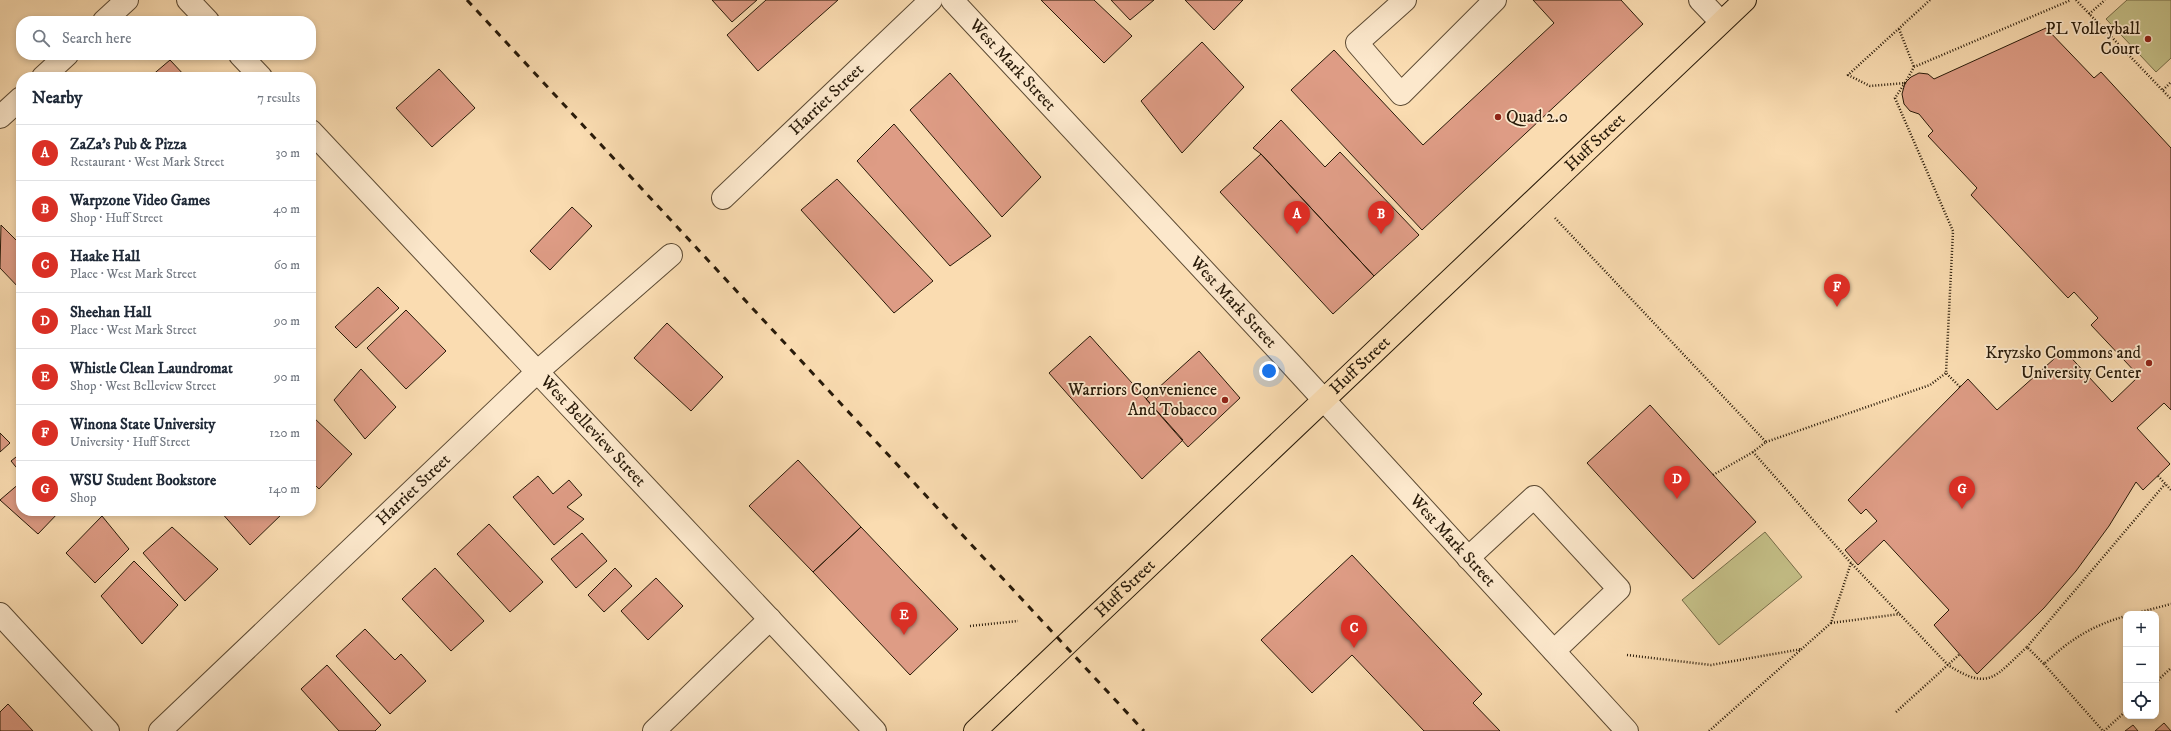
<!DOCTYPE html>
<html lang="en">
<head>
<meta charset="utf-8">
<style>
  :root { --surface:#fff; --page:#f2f2f3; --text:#1f2937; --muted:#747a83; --line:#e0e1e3; --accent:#d93025 }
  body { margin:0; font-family:"IM FELL DW Pica",serif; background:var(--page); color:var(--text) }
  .controls { position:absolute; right:12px; bottom:12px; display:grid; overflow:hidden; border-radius:8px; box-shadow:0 2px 6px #0003 }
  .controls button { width:36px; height:36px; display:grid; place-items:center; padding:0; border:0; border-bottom:1px solid var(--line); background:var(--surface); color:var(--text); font:20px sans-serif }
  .you { position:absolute; left:1269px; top:371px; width:14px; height:14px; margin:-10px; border:3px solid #fff; border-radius:50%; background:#1a73e8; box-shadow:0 0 0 6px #1a73e833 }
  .badge { display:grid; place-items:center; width:26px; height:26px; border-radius:50%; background:var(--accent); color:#fff; font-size:13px; font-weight:700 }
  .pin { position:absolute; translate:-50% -33px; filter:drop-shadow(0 1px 2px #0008) }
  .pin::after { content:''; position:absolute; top:21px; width:14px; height:12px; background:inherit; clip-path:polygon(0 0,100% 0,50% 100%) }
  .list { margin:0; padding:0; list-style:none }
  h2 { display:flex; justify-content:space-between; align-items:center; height:52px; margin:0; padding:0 16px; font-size:17px }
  h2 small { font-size:13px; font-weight:400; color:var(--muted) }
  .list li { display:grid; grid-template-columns:26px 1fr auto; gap:12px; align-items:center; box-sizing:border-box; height:56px; padding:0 16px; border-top:1px solid var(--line) }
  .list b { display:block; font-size:15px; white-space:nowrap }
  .list p { margin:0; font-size:13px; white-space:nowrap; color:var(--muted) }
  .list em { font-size:13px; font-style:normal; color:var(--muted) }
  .icon { flex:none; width:22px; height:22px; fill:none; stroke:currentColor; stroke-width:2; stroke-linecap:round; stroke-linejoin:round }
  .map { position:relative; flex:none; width:2171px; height:731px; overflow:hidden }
  .search { position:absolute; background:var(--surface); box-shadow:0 2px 6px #0003; left:16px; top:16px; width:300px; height:44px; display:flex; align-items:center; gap:10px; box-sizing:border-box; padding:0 14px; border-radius:16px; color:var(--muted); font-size:15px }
  .panel { position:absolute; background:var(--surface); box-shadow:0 2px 6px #0003; left:16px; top:72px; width:300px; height:444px; border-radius:16px }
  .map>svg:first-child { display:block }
  .green { fill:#c4bf87; stroke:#766c48 }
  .building { fill:#de9c85; stroke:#281a09 }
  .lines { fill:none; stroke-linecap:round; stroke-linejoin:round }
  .minor-casing { stroke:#5c4a33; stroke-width:24 }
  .major-casing { stroke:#281a09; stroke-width:24 }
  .path { stroke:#281a09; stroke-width:2.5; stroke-dasharray:1 2; stroke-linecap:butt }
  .minor { stroke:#fce8cc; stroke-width:22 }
  .major { stroke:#fadcb1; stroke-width:22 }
  .rail { stroke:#281a09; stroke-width:3; stroke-dasharray:7 7; stroke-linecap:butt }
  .poi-dot { fill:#8f2418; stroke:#fce8cc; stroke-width:1.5 }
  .labels { text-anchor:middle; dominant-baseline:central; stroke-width:3.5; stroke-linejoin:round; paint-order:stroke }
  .poi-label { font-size:17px; fill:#281a09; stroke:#fce8cc; text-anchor:end }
  .street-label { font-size:17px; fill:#281a09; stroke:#fce8cc }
</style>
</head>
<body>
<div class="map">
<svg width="2171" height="731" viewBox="0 0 2171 731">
  <rect width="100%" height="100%" fill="#fadcb1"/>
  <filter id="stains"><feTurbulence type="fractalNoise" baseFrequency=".005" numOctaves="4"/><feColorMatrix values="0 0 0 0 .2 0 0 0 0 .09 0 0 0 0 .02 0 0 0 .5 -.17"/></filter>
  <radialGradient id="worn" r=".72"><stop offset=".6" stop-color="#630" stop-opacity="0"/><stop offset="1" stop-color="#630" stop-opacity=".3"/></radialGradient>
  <path class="green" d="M2127,0H2171V58L2156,72L2106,19Z
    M1765,532L1802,577L1719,645L1682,600Z"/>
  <path class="building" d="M712,0H757L732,22Z
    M766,0H838L758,71L727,35Z
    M1041,0H1094L1132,36L1104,63Z
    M1111,0H1154L1130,20Z
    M1185,0H1243L1214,30Z
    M1533,0H1621L1643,24L1422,230L1291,90L1334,50L1423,145L1554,23Z
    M2046,28L2094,78L2101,72L2171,148V410L2164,403L2137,428L2170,464L2143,490L2136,482L2109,526L2076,571L2044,608L1977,674L1934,625L1949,610L1884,540L1858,565L1845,550L1877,521L1866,509L1861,514L1848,500L1968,379L1997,410L2064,350L2112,402L2139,376L2091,325L2098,318L2074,292L2068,298L1971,195L1977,188L1928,136L1933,131L1919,114L1910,111L1904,104L1902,94L1905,83L1911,77L1919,73L1928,74L1934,79Z
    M1202,42L1244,87L1182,153L1141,101Z
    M170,60L186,77H150Z
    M439,69L475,108L432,147L396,108Z
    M950,73L1041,177L1002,217L910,110Z
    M1281,120L1325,167L1340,152L1419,235L1374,276L1261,154L1253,148Z
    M894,124L991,236L950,266L857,161Z
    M1261,154L1374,276L1333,314L1220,192Z
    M837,179L933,281L894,313L801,210Z
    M572,207L592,226L550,270L530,251Z
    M1,225L21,245V290L0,268Z
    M378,287L399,308L356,348L335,327Z
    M406,310L446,351L406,389L367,348Z
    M667,323L723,377L691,411L634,358Z
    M1090,336L1183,440L1142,479L1049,373Z
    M1199,351L1240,398L1188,447L1146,399Z
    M361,369L396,407L365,439L334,400Z
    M1650,405L1756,522L1693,579L1587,463Z
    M313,417L352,454L319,489L311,481Z
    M0,433L10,443L0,452Z
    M21,453V473L11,461Z
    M798,460L861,527L813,572L749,506Z
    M538,476L553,494L569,480L582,495L567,507L584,519L554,545L513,497Z
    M21,482V511H60L38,534L0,500Z
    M220,511H284V512L250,545Z
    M102,516L129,549L95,583L66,553Z
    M489,524L543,582L510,612L457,554Z
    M172,527L218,569L185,601L143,553Z
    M861,527L958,629L910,675L813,572Z
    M582,533L607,561L576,588L551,559Z
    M1352,555L1482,694L1473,703L1500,731H1424L1352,655L1312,693L1261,640Z
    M134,561L178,605L142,644L101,596Z
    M435,568L484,621L451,651L402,599Z
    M615,568L632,586L604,612L588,595Z
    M656,578L683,606L648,640L621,611Z
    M365,629L395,660L401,654L426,681L390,714L336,656Z
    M327,665L381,725L375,731H339L301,689Z
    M8,704L33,731H0V712Z
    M2164,723L2171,731H2155Z
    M2133,725L2138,731H2125Z"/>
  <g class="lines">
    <g class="minor-casing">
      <g id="minor">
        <path d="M188,0L208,21"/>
        <path id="s1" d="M952,0L1291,364L1627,731"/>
        <path d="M1405,0L1357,43L1401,94L1495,0"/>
        <path d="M1700,0L1721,22"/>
        <path d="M104,21L127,0"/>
        <path d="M240,55L261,77"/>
        <path d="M43,77L67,55"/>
        <path d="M0,117L21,98"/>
        <path id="s2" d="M311,131L875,731"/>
        <path id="s3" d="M723,198L931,0"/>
        <path d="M1468,558L1534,497L1619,589L1554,651"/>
        <path d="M0,614L108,731"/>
        <path id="s4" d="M160,731L537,372L671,255"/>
        <path d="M654,731L770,619"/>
      </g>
    </g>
    <g class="major-casing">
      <g id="major">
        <path id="s5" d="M975,731L1745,0"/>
      </g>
    </g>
    <path class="path" d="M1930,0L1848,75L1870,86L1905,83L1914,67L2071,0
      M2076,0L2171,99
      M2089,14L2105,0
      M1899,29L1914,67
      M1905,83L1895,98L1953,231L1946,373L1960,387
      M2163,90L2171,82
      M1555,218L1766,442L1753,452L1851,563L1948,665C1990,692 1995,676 2027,647L2044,664C2069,640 2093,625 2126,616
      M1766,442L1930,385L1946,373
      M1713,475L1753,452
      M2158,476L2171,490
      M2133,614L2171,604
      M1831,623L1900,614
      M970,626L1018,621
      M2027,647L2165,484
      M1627,655L1711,665L1802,649
      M2044,664L2103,731
      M2156,682L2171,668
      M1896,712L1960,654
      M1709,731L1831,623L1851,563
      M2104,731L2126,711"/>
    <use href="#minor" class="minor"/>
    <use href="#major" class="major"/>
    <path class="rail" d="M467,0L1144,731"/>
  </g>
  <g class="poi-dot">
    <circle cx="2148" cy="39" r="4"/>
    <circle cx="1498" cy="117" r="4"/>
    <circle cx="2149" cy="363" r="4"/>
    <circle cx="1225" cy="400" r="4"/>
  </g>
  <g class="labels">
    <g class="poi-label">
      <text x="2140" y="29">PL Volleyball<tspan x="2140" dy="20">Court</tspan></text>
      <text x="1506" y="117" text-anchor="start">Quad 2.0</text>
      <text x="2141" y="353">Kryzsko Commons and<tspan x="2141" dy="20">University Center</tspan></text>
      <text x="1217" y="390">Warriors Convenience<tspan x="1217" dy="20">And Tobacco</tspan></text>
    </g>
    <g class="street-label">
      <text stroke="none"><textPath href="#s1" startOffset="89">West Mark Street</textPath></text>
      <text stroke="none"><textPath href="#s3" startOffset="143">Harriet Street</textPath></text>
      <text stroke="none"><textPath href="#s5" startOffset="855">Huff Street</textPath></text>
      <text stroke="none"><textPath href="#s1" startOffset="413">West Mark Street</textPath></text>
      <text stroke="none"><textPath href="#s5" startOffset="531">Huff Street</textPath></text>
      <text stroke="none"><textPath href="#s2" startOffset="412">West Belleview Street</textPath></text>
      <text stroke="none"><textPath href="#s4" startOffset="350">Harriet Street</textPath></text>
      <text stroke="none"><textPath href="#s1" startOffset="737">West Mark Street</textPath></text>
      <text stroke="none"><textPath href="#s5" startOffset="207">Huff Street</textPath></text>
    </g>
  </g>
  <rect width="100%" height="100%" filter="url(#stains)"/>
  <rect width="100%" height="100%" fill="url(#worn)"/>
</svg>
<div class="controls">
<button>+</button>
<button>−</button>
<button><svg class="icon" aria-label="locate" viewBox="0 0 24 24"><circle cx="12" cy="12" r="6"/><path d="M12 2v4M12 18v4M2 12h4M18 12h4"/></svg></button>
</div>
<div class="you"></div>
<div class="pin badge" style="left:1297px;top:234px">A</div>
<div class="pin badge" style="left:1381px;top:234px">B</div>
<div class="pin badge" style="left:1354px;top:648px">C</div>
<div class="pin badge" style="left:1677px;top:499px">D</div>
<div class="pin badge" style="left:904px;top:635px">E</div>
<div class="pin badge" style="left:1837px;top:307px">F</div>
<div class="pin badge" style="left:1962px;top:509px">G</div>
<div class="search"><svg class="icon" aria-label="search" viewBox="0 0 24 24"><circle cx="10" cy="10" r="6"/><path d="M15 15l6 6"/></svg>Search here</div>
<section class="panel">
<h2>Nearby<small>7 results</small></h2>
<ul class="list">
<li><span class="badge">A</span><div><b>ZaZa's Pub &amp; Pizza</b><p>Restaurant · West Mark Street</p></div><em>30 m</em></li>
<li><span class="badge">B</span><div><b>Warpzone Video Games</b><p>Shop · Huff Street</p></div><em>40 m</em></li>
<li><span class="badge">C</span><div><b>Haake Hall</b><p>Place · West Mark Street</p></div><em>60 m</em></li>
<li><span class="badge">D</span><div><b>Sheehan Hall</b><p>Place · West Mark Street</p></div><em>90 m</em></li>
<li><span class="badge">E</span><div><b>Whistle Clean Laundromat</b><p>Shop · West Belleview Street</p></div><em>90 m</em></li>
<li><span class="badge">F</span><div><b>Winona State University</b><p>University · Huff Street</p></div><em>120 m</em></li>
<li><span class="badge">G</span><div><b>WSU Student Bookstore</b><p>Shop</p></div><em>140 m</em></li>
</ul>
</section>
</div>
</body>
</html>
